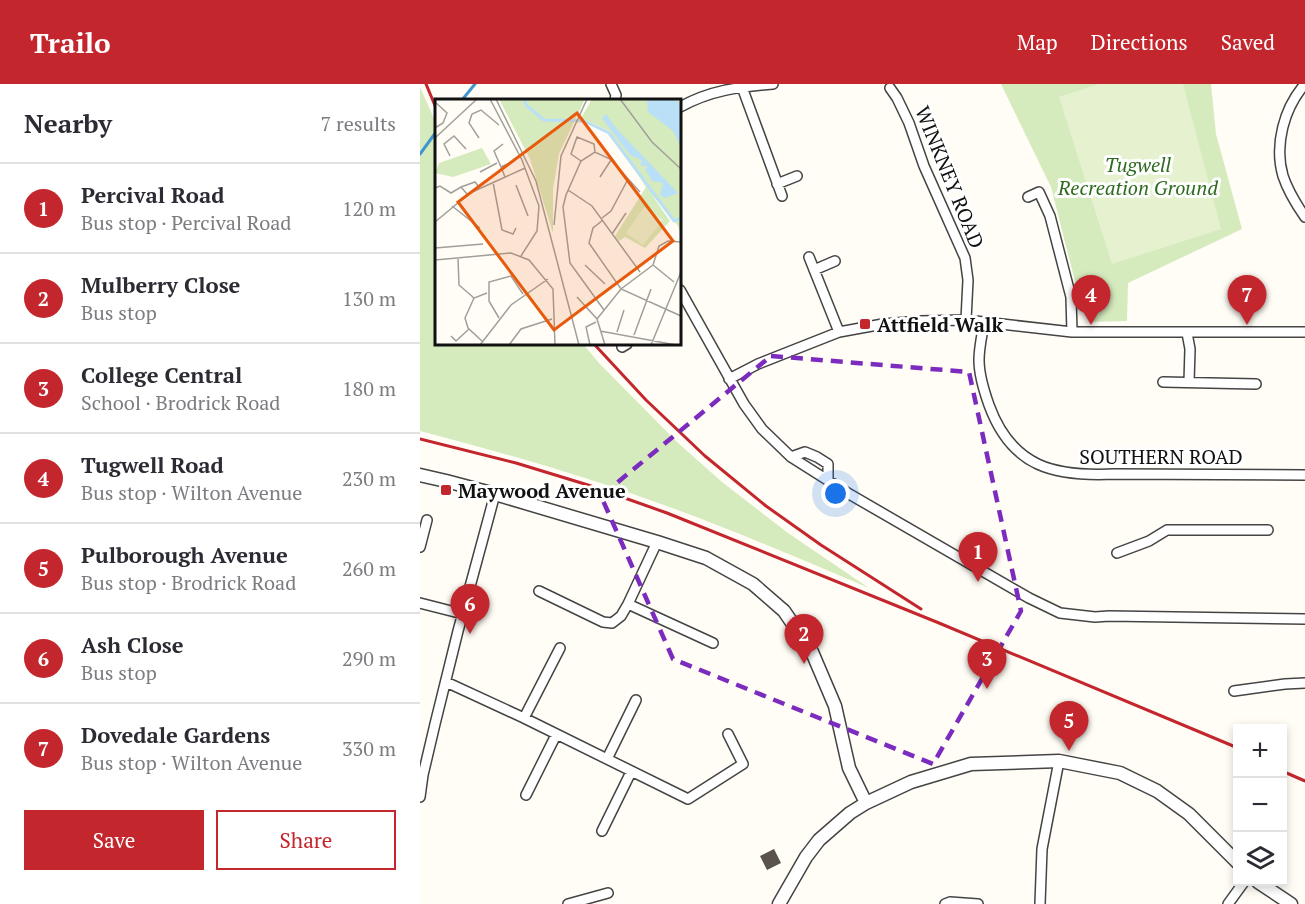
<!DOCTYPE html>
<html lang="en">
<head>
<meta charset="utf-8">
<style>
  :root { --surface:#fff; --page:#f7f7f7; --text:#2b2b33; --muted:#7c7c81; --line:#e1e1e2; --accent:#c4262e }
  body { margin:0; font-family:"PT Serif",serif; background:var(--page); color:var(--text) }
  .controls { position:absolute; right:18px; bottom:18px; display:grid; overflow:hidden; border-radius:0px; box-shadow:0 3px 9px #0003 }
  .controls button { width:54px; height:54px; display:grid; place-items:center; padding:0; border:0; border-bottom:2px solid var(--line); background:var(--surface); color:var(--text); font:30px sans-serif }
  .you { position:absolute; left:416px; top:410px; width:21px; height:21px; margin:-15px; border:4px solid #fff; border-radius:50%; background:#1a73e8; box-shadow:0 0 0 9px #1a73e833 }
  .badge { display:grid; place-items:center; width:39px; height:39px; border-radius:50%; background:var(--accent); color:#fff; font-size:20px; font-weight:700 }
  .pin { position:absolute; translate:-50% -50px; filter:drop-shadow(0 2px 3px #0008) }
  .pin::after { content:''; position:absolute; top:32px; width:21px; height:18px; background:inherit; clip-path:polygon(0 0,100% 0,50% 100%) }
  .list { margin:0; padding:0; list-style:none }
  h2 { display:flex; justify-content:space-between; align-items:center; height:78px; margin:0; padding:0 24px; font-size:26px }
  h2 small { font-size:20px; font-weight:400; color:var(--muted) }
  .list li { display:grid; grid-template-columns:39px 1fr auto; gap:18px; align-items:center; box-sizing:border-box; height:90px; padding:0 24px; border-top:2px solid var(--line) }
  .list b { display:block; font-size:22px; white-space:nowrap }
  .list p { margin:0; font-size:20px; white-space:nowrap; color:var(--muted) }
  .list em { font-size:20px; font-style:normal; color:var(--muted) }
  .actions { display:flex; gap:12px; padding:18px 24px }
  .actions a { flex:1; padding:14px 0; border:2px solid var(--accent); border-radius:0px; text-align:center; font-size:21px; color:var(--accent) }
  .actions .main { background:var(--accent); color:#fff }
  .icon { flex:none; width:33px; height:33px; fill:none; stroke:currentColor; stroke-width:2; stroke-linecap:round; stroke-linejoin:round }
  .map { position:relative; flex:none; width:885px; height:820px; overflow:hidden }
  header { display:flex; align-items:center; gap:36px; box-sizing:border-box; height:84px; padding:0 30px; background:var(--accent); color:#fff }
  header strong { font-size:28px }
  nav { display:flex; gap:33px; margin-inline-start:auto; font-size:21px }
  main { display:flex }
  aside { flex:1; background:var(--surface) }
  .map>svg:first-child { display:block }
  .green { fill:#d5ebbd }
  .pitch { fill:#e6f2cf }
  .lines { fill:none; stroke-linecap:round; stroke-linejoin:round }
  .stream { stroke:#3f96cf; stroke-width:3 }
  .building { fill:#5a524d }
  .minor-casing { stroke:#444; stroke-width:12 }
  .tertiary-casing { stroke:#444; stroke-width:15 }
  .minor { stroke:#fff; stroke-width:9 }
  .tertiary { stroke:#fff; stroke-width:12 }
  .rail { stroke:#c4262e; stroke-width:3 }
  .marked { fill:none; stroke:#7b2cbf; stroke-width:4.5; stroke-dasharray:12 8; stroke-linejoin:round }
  .poi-dot { fill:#c4262e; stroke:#fff; stroke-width:2 }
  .labels { text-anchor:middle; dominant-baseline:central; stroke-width:6; stroke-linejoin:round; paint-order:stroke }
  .park-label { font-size:20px; font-style:italic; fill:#2f6b1f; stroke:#fff }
  .street-label { font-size:20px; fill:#111; stroke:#fff }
  .poi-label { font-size:20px; font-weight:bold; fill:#111; stroke:#fff; text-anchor:start }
  .inset-river { fill:none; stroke:#b9e0f7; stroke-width:3 }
  .inset-road { fill:none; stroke:#a09f9a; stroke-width:1.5 }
  .view { fill:#e8590c; fill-opacity:0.15; stroke:#e8590c; stroke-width:3 }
  .inset-edge { fill:none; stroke:#111; stroke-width:3 }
</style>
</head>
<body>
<header>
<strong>Trailo</strong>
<nav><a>Map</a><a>Directions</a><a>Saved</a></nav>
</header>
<main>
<aside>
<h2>Nearby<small>7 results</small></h2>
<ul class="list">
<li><span class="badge">1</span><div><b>Percival Road</b><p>Bus stop · Percival Road</p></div><em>120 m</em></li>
<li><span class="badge">2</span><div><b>Mulberry Close</b><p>Bus stop</p></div><em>130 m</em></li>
<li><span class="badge">3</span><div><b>College Central</b><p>School · Brodrick Road</p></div><em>180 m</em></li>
<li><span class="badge">4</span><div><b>Tugwell Road</b><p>Bus stop · Wilton Avenue</p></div><em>230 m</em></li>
<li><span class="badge">5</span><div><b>Pulborough Avenue</b><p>Bus stop · Brodrick Road</p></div><em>260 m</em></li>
<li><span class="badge">6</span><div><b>Ash Close</b><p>Bus stop</p></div><em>290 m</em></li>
<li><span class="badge">7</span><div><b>Dovedale Gardens</b><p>Bus stop · Wilton Avenue</p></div><em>330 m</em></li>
</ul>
<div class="actions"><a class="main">Save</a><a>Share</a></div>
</aside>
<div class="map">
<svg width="885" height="820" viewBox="0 0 885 820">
  <rect width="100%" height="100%" fill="#fffdf5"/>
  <path class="green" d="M581,0H791L796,50L822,145L708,199L707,237L669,238L657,205L631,103Z
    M0,3L16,39V260H163L179,279L257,358L302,398L368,449L449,504C380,475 311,445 241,420C162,391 81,368 0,347Z"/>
  <path class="pitch" d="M679,0H763L801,145L692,180L639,13Z"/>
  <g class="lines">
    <path class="stream" d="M42,16L55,0
      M0,70L16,48"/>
  </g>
  <path class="building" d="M354,765L361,779L347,786L340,772Z"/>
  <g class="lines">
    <g class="minor-casing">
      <path id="minor" d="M191,0L196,11L195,16
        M885,0C864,24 854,61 863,92C868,107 876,120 885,133
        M322,3L362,112
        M470,4L477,14L489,39L504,82L545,174L548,196L546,236
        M260,23C291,6 318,3 353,0
        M357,100L377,92
        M608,113L619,108L630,132L651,213L652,248
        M389,173L419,248
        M394,186L415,177
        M260,206L324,320L342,345L371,373L431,411L609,514L640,529L675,533L689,532L885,535
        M564,239C562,251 559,264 559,276C559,291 564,307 569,321C592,384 635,393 695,390L885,391
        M767,249L770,265L769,298
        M202,263L207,260
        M309,295L338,280L419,248L463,240L500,237L546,236L652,248H885
        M743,298L836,300
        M371,373L385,368L397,373L408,380V397
        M0,463L7,436
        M697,469L729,457L747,446H848
        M119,507L183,538L192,539L201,532L208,520L293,559
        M0,519L43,530
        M208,520L237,458
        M26,598L104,634L268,715L323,680L308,650
        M814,607L865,600L885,599
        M104,634L140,564
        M187,675L216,616
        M106,711L136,651
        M0,713L3,691L15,640L38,547L75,410
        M182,747L211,688
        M148,820L188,809
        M525,820L530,818L558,820
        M620,820L622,765L639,677
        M808,820L824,798"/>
    </g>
    <g class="tertiary-casing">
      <path id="tertiary" d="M0,391L26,397L75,410L237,458L286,474L333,500L364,527L392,568L415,622L429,684L446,719
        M838,798L871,820
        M359,820L386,773L399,756L430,729L446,719L491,698L551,680L639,677L700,689L737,707L769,730L818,779"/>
    </g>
    <use href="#minor" class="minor"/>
    <use href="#tertiary" class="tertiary"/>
    <path class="rail" d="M6,0L16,24
      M174,260L226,316L285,372L346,422L401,461L501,525
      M0,355L96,379L168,401L247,429L519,539L818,664
      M862,687L885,697"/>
  </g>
  <path class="marked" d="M351,272L549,288L601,527L513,680L253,575L181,412Z"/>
  <g class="poi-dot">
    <rect x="439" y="234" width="12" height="12" rx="3"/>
    <rect x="20" y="400" width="12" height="12" rx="3"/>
  </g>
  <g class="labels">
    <g class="park-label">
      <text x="718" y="80">Tugwell<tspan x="718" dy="23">Recreation Ground</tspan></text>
    </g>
    <g class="street-label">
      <text transform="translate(530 93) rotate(68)">WINKNEY ROAD</text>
      <text x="741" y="372">SOUTHERN ROAD</text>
    </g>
    <g class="poi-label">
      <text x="457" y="240">Attfield Walk</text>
      <text x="38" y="406">Maywood Avenue</text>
    </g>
  </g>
  <g transform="translate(15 15)">
    <rect width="246" height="246" fill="#fffdf5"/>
    <path d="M64,0H150L124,55L118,90V134L95,60ZM157,0H246V136L243,127L217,96L235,122L210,149L190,138L184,142L180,137L211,88L174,32L146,19ZM47,49L56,65L18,78L0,74L4,64Z" fill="#d5ebbd"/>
    <path d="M209,108L228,121L208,146L191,134Z" fill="#e6f2cf"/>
    <path d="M212,0H239L246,6V48L238,32L213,13ZM171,15L181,29L243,94L230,99L225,96L228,84L217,82L210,70L213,67H206V61L195,56L167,19Z" fill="#b9e0f7"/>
    <path class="inset-river" d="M89,0L92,7L109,21L149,22L174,34L239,122L246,119"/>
    <path class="inset-road" d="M55,0L87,61L104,107L102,132L86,157M61,0L101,82L144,246M185,0L217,43L246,70M0,3L12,14L8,24L0,29M0,39L42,0M44,39L34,24L37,15L46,11L64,26M15,57L9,45L19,37L31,50M146,62L136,55L142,38L159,45L160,53M66,68L59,52L68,45M45,73L62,64M70,78L66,68L79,62M165,78L176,61M58,83L67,131L78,135L81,129M81,86L93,117M26,88L40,83L44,88M0,89L5,87L16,94L26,88L32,95M133,91L157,107L205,173M17,107L45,129M167,119L176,112L192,82M168,121L158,129L154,144L186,190L246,217M0,123L35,94L90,69M119,126L126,57L152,0M177,135L191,114M0,149L48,145M23,159L24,186L39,199M0,161L76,154L94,161L118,190L120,246M150,166L170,185M218,166L224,147L233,142L246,143M218,166L239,183M142,198L162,220L170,246M169,211L135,164L128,108L131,96L146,62L160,53L175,60L205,93M64,219L54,202V183L76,177L88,195M162,220L186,190L218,166M165,232L241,246M182,233L189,211M199,236L216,190M16,237L21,242L34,230M47,242L33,229L30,219L39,199L52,194M45,246L76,206L113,180M74,246L86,230L117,220M155,246L151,228L161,223M216,246L246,173"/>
    <path class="view" d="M142,14L238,142L119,231L23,103Z"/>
    <rect width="246" height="246" class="inset-edge"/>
  </g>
</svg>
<div class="controls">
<button>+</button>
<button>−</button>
<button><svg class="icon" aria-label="layers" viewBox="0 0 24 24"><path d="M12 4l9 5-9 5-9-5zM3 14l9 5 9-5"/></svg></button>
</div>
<div class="you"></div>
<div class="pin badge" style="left:558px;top:498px">1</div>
<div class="pin badge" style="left:384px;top:580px">2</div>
<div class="pin badge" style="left:567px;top:605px">3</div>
<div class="pin badge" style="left:671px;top:241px">4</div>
<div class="pin badge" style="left:649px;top:667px">5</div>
<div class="pin badge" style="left:50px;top:550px">6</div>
<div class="pin badge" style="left:827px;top:241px">7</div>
</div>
</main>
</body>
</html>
